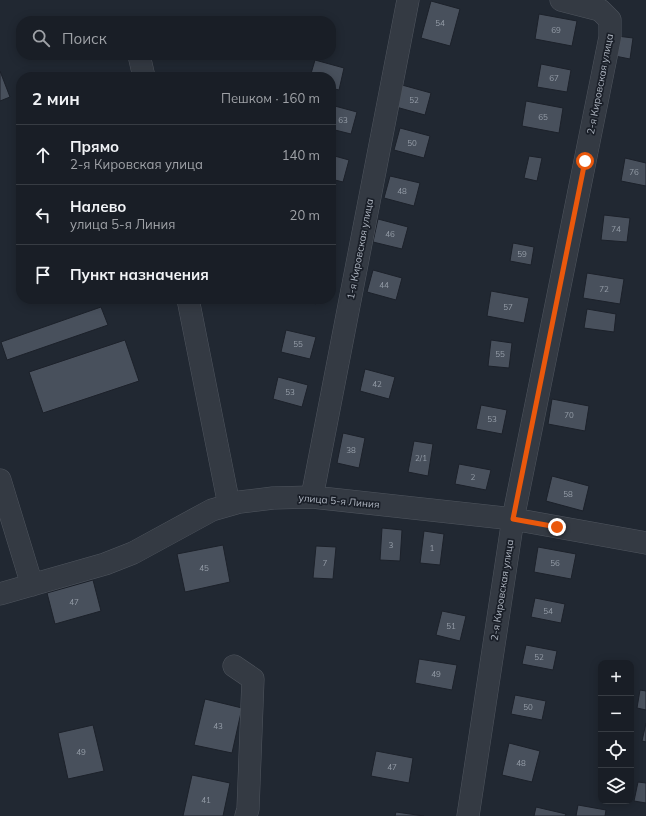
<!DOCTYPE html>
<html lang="ru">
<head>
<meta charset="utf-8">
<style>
  :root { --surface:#191e26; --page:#22272e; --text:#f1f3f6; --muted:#9fa2a7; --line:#373c43 }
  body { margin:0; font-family:Mulish,sans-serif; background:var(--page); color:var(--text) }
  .controls { position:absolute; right:12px; bottom:12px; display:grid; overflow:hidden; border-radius:8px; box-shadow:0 2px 10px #0003 }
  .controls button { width:36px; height:36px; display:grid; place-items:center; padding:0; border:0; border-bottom:1px solid var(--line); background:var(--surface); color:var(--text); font:20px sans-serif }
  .stop { position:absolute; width:12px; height:12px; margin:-9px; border:3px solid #ea580c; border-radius:50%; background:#fff }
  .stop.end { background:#ea580c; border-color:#fff; box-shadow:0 1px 4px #0008 }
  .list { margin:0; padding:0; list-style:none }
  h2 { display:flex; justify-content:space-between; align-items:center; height:52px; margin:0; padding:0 16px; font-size:17px }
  h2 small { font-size:13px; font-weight:400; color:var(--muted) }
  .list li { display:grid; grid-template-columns:26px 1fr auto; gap:12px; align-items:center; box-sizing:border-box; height:60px; padding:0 16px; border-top:1px solid var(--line) }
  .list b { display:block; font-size:15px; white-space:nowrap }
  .list p { margin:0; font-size:13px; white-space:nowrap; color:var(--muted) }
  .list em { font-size:13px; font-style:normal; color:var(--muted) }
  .icon { flex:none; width:22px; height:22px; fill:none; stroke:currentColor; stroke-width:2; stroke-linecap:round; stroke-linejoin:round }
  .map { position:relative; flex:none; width:646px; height:816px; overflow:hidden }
  .search { position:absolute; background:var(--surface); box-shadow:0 2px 10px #0003; left:16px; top:16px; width:320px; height:44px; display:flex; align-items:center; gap:10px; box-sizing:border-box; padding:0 14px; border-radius:16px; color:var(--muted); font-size:15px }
  .panel { position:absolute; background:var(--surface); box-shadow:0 2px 10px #0003; left:16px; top:72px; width:320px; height:232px; border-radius:16px }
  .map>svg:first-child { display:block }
  .building { fill:#48505c; stroke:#1c212a }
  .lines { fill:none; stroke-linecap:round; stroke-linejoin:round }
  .minor-casing { stroke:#4f555e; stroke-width:23 }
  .minor { stroke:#343a43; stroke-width:22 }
  .route { stroke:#ea580c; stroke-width:5 }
  .labels { text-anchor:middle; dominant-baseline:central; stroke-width:3.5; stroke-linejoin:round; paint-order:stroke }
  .number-label { font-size:8px; fill:#949ca7 }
  .street-label { font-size:10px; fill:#aeb5c0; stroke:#1a1f28 }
</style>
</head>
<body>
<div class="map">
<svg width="646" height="816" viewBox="0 0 646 816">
  <rect width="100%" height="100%" fill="#212832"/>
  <path class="building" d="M431,1L460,9L450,46L421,38Z
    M539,14L577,21L572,46L535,39Z
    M617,36L633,38L630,59L615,56Z
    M315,60L344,68L339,90L331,88V77H310Z
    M541,64L571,70L567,92L537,87Z
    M0,71L10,97L0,101Z
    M402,85L431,93L425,115L396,107Z
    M526,101L563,108L559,133L522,126Z
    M331,105L357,112L351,134L331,129Z
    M400,128L430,136L424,158L394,150Z
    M331,155L349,160L343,182L331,179Z
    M529,156L542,158L537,181L524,178Z
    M625,158L646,163V186L621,181Z
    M390,176L420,183L414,206L384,198Z
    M604,215L630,218L627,242L601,240Z
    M378,219L408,227L402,249L373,242Z
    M513,243L534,247L531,265L510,261Z
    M373,270L402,278L396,300L367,292Z
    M587,273L624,279L620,304L583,298Z
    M491,291L529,298L524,323L487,316Z
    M297,299H318L316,304Z
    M101,307L108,325L7,360L1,342Z
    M587,309L616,314L614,332L584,328Z
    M286,330L316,337L310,359L281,352Z
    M125,340L139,381L43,413L29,372Z
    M491,340L512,343L509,368L488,366Z
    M365,369L395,377L389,399L360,391Z
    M278,377L308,385L302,407L273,399Z
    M552,399L589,406L585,431L548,424Z
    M481,405L507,410L502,434L476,429Z
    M343,433L365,438L359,468L337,463Z
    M414,441L433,444L428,476L408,472Z
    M459,464L491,470L486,490L455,484Z
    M552,476L589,486L583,511L546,501Z
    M382,528L402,530L400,561L380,560Z
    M424,531L444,534L440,565L420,563Z
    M223,545L230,582L185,592L177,554Z
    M316,546L336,547L333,579L313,578Z
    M538,547L576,554L571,579L534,572Z
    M93,580L101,611L55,624L47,593Z
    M535,598L565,604L561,623L531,617Z
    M442,611L466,616L460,641L436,635Z
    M526,645L557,651L553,670L522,664Z
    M419,659L457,665L452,690L415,683Z
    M640,690L646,691V710L637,708Z
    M515,695L546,701L542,720L511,714Z
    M205,699L242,708L232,753L194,745Z
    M646,723V742L642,741Z
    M93,725L104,771L68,779L58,733Z
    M509,743L540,751L532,782L502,775Z
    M376,751L413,758L409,783L371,776Z
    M192,775L230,783L223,816H183Z
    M638,782L646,783V803L634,801Z
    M578,805L606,810L605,816H576Z
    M536,807L566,814L565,816H534Z
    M396,812L424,816H395Z"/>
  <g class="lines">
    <g class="minor-casing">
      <path id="minor" d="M139,55L144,77
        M188,299L229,505
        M0,480L32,585
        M312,497L408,0
        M0,594L105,564L133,553L212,510L240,502L273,498L312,497L513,519L646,543
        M234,666L253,679L248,809L246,816
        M468,816L513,519L610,37V20L600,10L561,0"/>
    </g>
    <use href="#minor" class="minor"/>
  </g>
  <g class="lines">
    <path class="route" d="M557,527L513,519L585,161"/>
  </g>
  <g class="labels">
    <g class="number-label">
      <text x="440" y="23">54</text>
      <text x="556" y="30">69</text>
      <text x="554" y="78">67</text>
      <text x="414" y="100">52</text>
      <text x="543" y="117">65</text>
      <text x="343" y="120">63</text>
      <text x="412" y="143">50</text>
      <text x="634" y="172">76</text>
      <text x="402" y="191">48</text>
      <text x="616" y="229">74</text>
      <text x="390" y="234">46</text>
      <text x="522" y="254">59</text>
      <text x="384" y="285">44</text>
      <text x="604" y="289">72</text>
      <text x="508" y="307">57</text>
      <text x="298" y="344">55</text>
      <text x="500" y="354">55</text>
      <text x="377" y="384">42</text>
      <text x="290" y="392">53</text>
      <text x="569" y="415">70</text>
      <text x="492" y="419">53</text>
      <text x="351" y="450">38</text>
      <text x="421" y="458">2/1</text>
      <text x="473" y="477">2</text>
      <text x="568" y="494">58</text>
      <text x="391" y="545">3</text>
      <text x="432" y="548">1</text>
      <text x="325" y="563">7</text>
      <text x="555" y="563">56</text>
      <text x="204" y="568">45</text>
      <text x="74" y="602">47</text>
      <text x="548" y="611">54</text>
      <text x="451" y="626">51</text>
      <text x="539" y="657">52</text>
      <text x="436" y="674">49</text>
      <text x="528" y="707">50</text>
      <text x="218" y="726">43</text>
      <text x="81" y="752">49</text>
      <text x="521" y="763">48</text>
      <text x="392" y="767">47</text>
      <text x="206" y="800">41</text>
    </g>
    <g class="street-label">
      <text transform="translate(600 84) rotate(-79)">2-я Кировская улица</text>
      <text transform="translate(360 249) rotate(-79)">1-я Кировская улица</text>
      <text transform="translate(339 501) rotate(5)">улица 5-я Линия</text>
      <text transform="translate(502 590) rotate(-81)">2-я Кировская улица</text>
    </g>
  </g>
</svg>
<div class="controls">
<button>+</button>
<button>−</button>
<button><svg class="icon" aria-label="locate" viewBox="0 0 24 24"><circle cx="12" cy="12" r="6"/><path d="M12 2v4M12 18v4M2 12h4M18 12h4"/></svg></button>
<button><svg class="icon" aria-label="layers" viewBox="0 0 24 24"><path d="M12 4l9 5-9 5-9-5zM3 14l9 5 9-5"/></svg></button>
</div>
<div class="stop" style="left:585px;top:161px"></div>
<div class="stop end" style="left:557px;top:527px"></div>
<div class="search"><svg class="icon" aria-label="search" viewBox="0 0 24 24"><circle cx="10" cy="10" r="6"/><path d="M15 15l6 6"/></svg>Поиск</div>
<section class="panel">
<h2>2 мин<small>Пешком · 160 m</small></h2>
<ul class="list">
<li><svg class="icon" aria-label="ahead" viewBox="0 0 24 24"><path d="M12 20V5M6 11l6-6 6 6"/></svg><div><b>Прямо</b><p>2-я Кировская улица</p></div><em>140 m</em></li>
<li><svg class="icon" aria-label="left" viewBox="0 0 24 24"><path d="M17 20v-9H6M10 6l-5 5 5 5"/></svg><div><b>Налево</b><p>улица 5-я Линия</p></div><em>20 m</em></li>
<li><svg class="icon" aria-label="arrive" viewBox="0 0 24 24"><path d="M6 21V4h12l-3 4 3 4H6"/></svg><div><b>Пункт назначения</b></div></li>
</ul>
</section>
</div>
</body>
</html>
